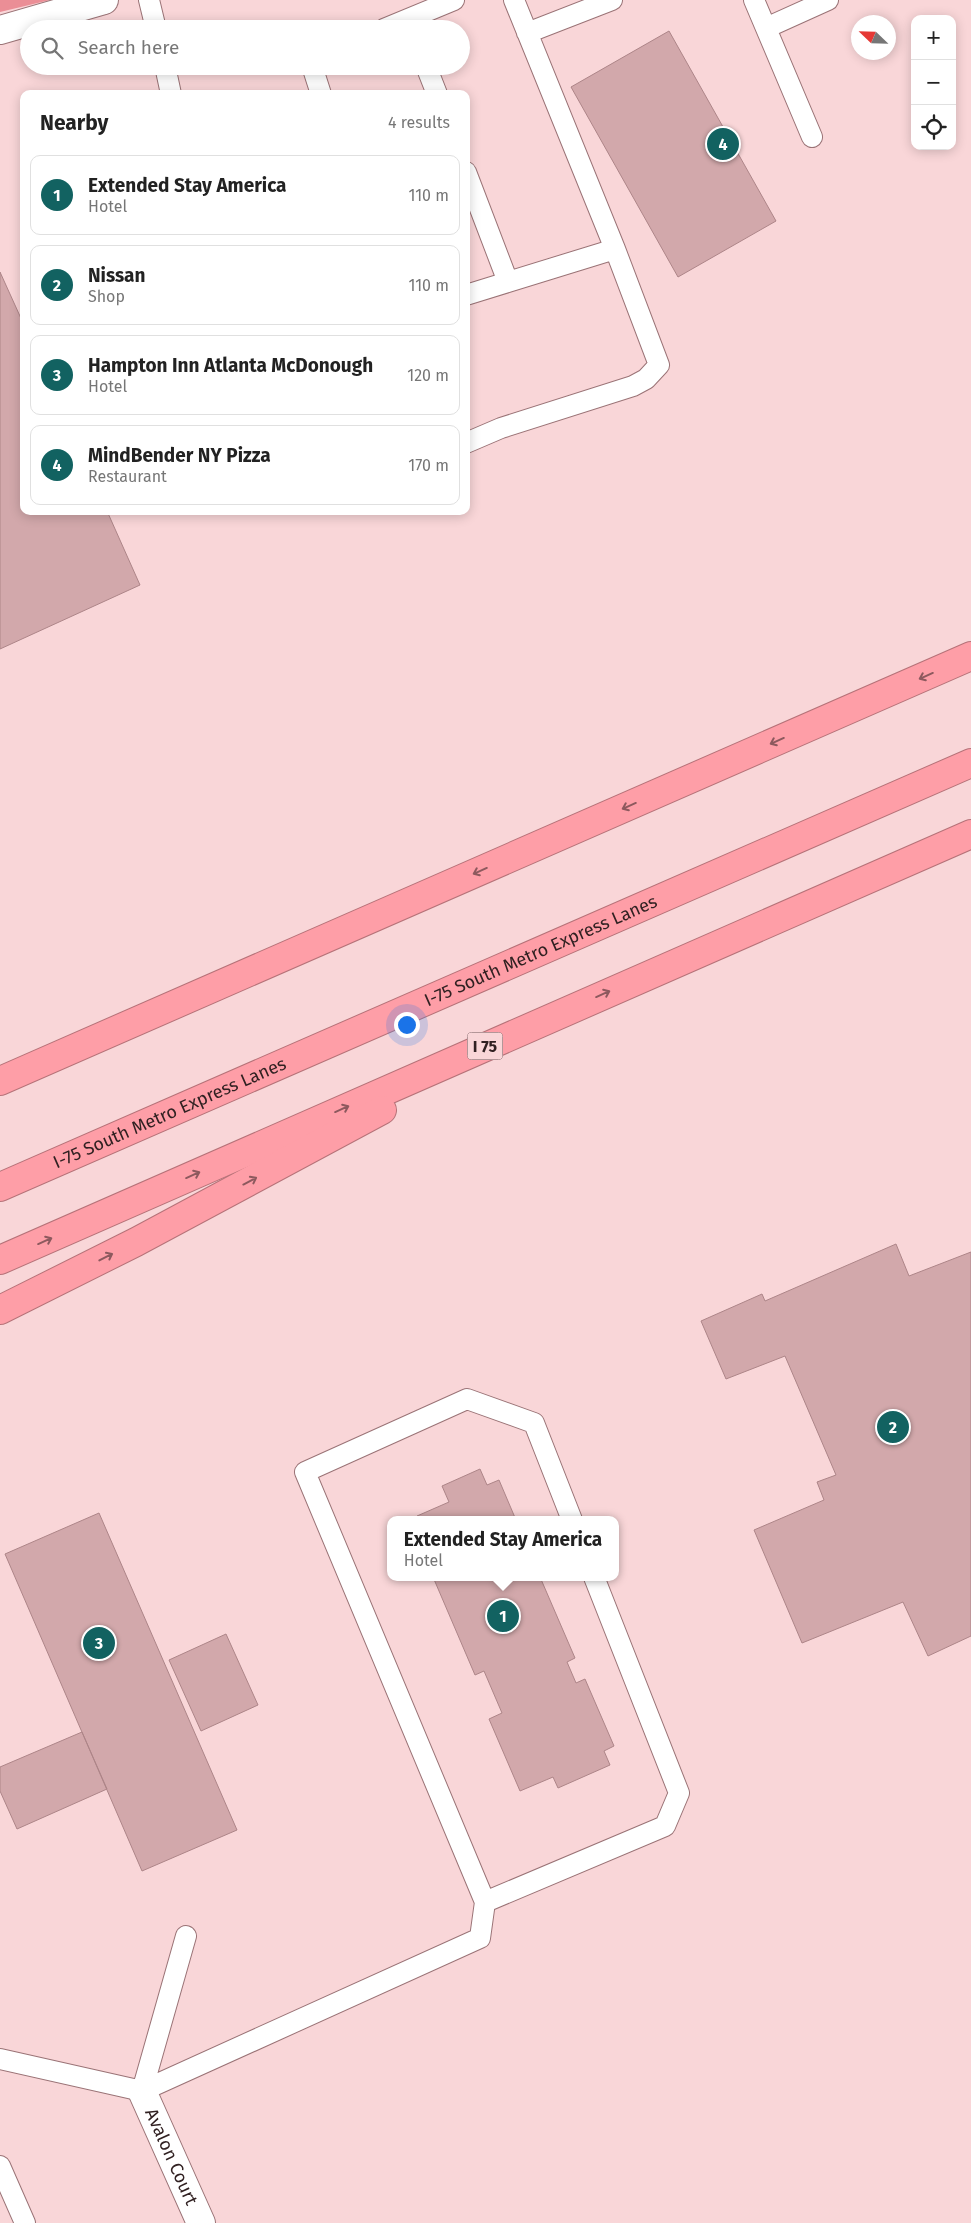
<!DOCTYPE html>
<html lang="en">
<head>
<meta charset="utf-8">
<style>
  :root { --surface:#fff; --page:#f2f2f2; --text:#222; --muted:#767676; --line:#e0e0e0; --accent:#126261 }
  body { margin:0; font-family:"Fira Sans",sans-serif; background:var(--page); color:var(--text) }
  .controls { position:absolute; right:15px; top:15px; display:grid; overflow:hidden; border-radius:10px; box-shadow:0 2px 12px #0003 }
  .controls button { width:45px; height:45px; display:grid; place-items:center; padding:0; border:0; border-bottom:1px solid var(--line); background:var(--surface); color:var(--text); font:25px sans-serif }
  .compass { position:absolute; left:851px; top:15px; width:45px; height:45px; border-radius:50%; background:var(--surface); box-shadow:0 2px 12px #0003; rotate:293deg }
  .you { position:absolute; left:406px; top:1024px; width:18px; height:18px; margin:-12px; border:4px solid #fff; border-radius:50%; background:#1a73e8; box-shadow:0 0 0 8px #1a73e833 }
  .badge { display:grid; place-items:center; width:32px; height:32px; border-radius:50%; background:var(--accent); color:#fff; font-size:16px; font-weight:700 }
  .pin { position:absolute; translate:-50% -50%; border:2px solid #fff; box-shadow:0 1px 5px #0006 }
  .popup { position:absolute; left:387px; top:1516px; width:232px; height:65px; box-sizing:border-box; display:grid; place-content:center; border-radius:10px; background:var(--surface); filter:drop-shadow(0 1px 4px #0005); font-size:16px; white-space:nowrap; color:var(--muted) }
  .popup b { font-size:19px; color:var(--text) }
  .popup::after { content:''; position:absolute; left:50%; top:100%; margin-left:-10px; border:10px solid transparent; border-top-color:var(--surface) }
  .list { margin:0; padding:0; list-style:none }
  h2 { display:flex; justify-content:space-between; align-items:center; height:65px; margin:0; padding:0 20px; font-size:21px }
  h2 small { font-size:16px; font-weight:400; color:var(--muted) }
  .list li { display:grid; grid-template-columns:32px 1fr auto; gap:15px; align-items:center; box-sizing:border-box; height:80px; margin:0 10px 10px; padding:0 10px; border:1px solid var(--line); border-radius:10px }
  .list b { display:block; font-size:19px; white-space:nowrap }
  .list p { margin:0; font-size:16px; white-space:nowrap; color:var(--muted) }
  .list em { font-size:16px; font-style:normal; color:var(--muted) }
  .icon { flex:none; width:28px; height:28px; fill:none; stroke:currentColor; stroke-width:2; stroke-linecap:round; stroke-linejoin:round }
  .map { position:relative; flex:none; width:971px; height:2223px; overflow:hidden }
  .search { position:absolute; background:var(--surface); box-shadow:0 2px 12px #0003; left:20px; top:20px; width:450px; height:55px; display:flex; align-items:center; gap:12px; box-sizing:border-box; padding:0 18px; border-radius:28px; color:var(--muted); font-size:19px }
  .panel { position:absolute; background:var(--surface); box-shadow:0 2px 12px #0003; left:20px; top:90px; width:450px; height:425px; border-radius:10px }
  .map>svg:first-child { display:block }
  .forest { fill:#eb8e96 }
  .building { fill:#d2a8ab; stroke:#ad8588 }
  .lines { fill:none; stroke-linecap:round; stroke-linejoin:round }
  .service-casing { stroke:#9a7376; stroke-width:22 }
  .minor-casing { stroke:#9a7376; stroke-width:30 }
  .tertiary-casing { stroke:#9a7376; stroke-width:30 }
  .motorway-casing { stroke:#b67278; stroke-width:30 }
  .service { stroke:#fff; stroke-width:20 }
  .minor { stroke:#fff; stroke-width:28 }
  .tertiary { stroke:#fff; stroke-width:28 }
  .motorway { stroke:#fe9ea7; stroke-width:28 }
  .oneway { stroke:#8d595e }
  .labels { text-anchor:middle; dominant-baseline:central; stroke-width:5; stroke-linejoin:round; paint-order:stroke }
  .shield { fill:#f9d6d8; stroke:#6d5759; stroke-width:1 }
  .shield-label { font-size:16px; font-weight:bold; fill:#312122 }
  .street-label { font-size:18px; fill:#312122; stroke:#f9d6d8 }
</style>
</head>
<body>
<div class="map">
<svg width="971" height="2223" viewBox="0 0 971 2223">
  <rect width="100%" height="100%" fill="#f9d6d8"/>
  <path class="forest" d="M0,0H50L0,12Z"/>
  <path class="building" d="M669,31L776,221L678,277L571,87Z
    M0,272L24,325V511H107L140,585L0,649Z
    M896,1244L909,1276L971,1252V1636L928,1656L903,1602L802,1643L754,1530L824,1500L817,1482L836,1475L785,1356L726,1379L701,1321L762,1294L765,1301Z
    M480,1469L487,1485L499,1480L516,1520H419L417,1516L449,1502L442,1486Z
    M99,1513L237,1830L142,1871L5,1554Z
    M433,1577H540L575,1658L567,1662L576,1683L585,1679L614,1746L604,1751L610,1765L558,1788L553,1777L520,1791L489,1719L502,1713L484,1671L475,1675Z
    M226,1634L258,1705L201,1731L169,1660Z
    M82,1732L107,1789L17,1829L0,1791V1767Z"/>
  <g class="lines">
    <g class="service-casing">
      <path id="service" d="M149,0L156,29
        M754,0L812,137
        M766,28L828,0
        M384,29L454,0
        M527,33L612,0
        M165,66L171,94
        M312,66L321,94
        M426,66L437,94
        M466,172L508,282L466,295
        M508,282L615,249
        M466,443L501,428L633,386L646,379L659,365L615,249L514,0
        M485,1902L665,1826L679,1793L594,1577
        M0,2059L142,2091L480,1938L485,1902L305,1472L467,1399L534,1423L572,1520
        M142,2091L186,1936
        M0,2166L25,2223"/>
    </g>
    <g class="minor-casing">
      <g id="minor">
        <path id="s1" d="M142,2091L201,2223"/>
      </g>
    </g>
    <g class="tertiary-casing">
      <path id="tertiary" d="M0,30L104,0"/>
    </g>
    <g class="motorway-casing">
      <g id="motorway">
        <path d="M0,1081L971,656"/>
        <path id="s2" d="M0,1187L971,763"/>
        <path d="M0,1260L971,834"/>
        <path d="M0,1310L136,1242L382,1110"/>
      </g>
    </g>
    <use href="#service" class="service"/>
    <use href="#minor" class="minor"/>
    <use href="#tertiary" class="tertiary"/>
    <use href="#motorway" class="motorway"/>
  </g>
  <defs><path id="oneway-shaft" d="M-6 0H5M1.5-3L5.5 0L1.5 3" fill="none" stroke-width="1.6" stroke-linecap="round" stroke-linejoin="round" transform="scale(1.25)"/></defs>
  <g class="oneway">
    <use href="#oneway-shaft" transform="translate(926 676) rotate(156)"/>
    <use href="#oneway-shaft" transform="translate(777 741) rotate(156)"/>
    <use href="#oneway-shaft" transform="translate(629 806) rotate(156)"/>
    <use href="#oneway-shaft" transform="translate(480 871) rotate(156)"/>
    <use href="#oneway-shaft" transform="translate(603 994) rotate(-24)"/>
    <use href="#oneway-shaft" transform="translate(342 1109) rotate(-24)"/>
    <use href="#oneway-shaft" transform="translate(193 1175) rotate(-24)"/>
    <use href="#oneway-shaft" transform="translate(250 1181) rotate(-28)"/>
    <use href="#oneway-shaft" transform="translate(45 1241) rotate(-24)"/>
    <use href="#oneway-shaft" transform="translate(106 1257) rotate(-27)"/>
  </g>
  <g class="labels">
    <rect class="shield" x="467.5" y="1032.5" width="35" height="27" rx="4"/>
    <g class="shield-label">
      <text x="485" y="1046">I 75</text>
    </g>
    <g class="street-label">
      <text stroke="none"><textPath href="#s2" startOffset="590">I-75 South Metro Express Lanes</textPath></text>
      <text stroke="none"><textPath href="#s2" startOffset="185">I-75 South Metro Express Lanes</textPath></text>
      <text stroke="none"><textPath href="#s1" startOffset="72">Avalon Court</textPath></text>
    </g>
  </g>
</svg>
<div class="controls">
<button>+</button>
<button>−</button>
<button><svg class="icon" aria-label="locate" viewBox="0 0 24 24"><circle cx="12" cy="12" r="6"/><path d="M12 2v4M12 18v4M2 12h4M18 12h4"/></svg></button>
</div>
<svg class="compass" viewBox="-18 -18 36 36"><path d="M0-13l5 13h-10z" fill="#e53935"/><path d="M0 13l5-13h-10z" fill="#767676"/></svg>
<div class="you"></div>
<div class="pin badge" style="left:503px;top:1616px">1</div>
<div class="popup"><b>Extended Stay America</b>Hotel</div>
<div class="pin badge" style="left:893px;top:1427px">2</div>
<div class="pin badge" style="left:99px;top:1643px">3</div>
<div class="pin badge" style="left:723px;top:144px">4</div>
<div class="search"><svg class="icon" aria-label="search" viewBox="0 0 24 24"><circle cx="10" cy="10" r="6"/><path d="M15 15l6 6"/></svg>Search here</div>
<section class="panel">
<h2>Nearby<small>4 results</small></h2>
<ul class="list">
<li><span class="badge">1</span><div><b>Extended Stay America</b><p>Hotel</p></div><em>110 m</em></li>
<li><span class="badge">2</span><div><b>Nissan</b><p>Shop</p></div><em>110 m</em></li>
<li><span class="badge">3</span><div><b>Hampton Inn Atlanta McDonough</b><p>Hotel</p></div><em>120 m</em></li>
<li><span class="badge">4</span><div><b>MindBender NY Pizza</b><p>Restaurant</p></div><em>170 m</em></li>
</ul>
</section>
</div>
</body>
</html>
